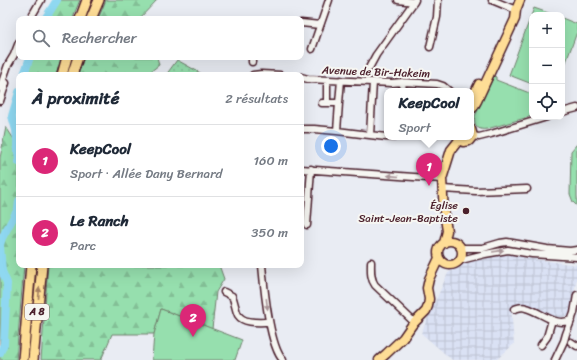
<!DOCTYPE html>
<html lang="fr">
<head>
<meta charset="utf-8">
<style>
  :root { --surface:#fff; --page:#f2f2f3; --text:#1f2937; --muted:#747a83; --line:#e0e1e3; --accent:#db2777 }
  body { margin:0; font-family:Sriracha,sans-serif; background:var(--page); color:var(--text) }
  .controls { position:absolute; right:12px; top:12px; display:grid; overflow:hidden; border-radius:8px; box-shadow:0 4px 16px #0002 }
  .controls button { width:36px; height:36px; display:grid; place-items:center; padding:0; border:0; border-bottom:1px solid var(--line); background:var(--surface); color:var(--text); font:20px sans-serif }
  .you { position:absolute; left:331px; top:146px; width:14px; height:14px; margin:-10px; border:3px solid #fff; border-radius:50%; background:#1a73e8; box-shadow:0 0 0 6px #1a73e833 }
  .badge { display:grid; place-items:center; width:26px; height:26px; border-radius:50%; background:var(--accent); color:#fff; font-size:13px; font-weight:700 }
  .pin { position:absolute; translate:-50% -33px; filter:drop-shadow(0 1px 2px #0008) }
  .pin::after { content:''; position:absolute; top:21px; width:14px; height:12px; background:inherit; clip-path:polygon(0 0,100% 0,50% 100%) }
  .popup { position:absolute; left:384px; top:88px; width:90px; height:52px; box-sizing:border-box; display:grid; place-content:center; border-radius:8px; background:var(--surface); filter:drop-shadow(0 1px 3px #0005); font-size:13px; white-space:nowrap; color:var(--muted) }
  .popup b { font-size:15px; color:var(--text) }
  .popup::after { content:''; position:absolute; left:50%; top:100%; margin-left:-8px; border:8px solid transparent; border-top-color:var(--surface) }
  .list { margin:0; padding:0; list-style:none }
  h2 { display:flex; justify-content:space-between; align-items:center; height:52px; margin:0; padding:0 16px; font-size:17px }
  h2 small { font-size:13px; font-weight:400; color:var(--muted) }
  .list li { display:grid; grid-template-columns:26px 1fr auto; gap:12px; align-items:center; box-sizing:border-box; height:72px; padding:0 16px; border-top:1px solid var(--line) }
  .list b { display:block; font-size:15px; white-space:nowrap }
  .list p { margin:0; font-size:13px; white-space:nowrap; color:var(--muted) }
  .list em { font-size:13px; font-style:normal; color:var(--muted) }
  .icon { flex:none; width:22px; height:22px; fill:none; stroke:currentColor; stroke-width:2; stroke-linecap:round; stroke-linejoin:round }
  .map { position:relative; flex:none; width:577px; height:360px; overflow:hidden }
  .search { position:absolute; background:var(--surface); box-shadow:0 4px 16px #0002; left:16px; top:16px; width:288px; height:44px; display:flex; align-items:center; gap:10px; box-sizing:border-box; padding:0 14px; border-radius:8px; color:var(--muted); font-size:15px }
  .panel { position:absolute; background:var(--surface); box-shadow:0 4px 16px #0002; left:16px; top:72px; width:288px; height:196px; border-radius:8px }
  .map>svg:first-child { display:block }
  .industrial { fill:url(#industrial-grid) }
  .forest { fill:url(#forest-firs); stroke:#707f6c }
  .park { fill:#96dfae; stroke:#707f6c }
  .garden { fill:url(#garden-dots); stroke:#707f6c }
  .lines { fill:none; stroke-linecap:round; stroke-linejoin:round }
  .river { stroke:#8fd8f1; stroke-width:8 }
  .minor-casing { stroke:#4a1f2b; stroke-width:9 }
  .major-casing { stroke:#4a1f2b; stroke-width:11 }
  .highway-casing { stroke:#4a1f2b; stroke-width:12 }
  .minor { stroke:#f6f6f2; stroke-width:6 }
  .major { stroke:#fedd96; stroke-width:8 }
  .highway { stroke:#fedd96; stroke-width:9 }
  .oneway { fill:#a99598 }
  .oneway2 { fill:#a47e60 }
  .poi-dot { fill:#4a1f2b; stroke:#f6f6f2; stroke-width:1.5 }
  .labels { text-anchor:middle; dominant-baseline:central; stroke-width:4; stroke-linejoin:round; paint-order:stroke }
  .shield { fill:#f6f6f2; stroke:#7e6067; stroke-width:1 }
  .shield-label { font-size:10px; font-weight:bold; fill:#4a1f2b }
  .street-label { font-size:11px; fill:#4a1f2b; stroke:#f6f6f2 }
  .poi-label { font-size:11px; fill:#4a1f2b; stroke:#f6f6f2; text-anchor:end }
</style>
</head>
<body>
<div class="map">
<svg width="577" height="360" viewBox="0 0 577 360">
  <defs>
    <pattern id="industrial-grid" width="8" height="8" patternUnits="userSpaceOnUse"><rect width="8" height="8" fill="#dae1f4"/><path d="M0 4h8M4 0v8" fill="none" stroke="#bdc1d1"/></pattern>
    <pattern id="forest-firs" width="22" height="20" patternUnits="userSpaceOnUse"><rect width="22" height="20" fill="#96dfae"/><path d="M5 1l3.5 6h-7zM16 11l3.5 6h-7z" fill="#83bf96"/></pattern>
    <pattern id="garden-dots" width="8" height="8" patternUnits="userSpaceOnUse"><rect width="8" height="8" fill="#96dfae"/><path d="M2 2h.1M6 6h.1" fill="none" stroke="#83bf96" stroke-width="1.8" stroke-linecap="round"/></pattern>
  </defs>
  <rect width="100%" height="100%" fill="#e9ecf3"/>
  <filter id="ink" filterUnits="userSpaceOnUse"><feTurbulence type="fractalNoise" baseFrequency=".025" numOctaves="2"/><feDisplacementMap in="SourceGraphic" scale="8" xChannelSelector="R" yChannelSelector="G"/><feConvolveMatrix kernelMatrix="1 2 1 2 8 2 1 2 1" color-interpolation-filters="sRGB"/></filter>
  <g filter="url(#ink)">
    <path class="industrial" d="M506,253L526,258L577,265V278L569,315L559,318L549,317L527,307H511L514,344L496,360H452L421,333L448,273L467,262Z"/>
    <path class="forest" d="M59,0H80L75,12L73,19H47Z
      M106,0H157L139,19H98Z
      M32,57H62L56,75H26Z
      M84,57H157L159,65L146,75H78Z
      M6,127L15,141L19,145V265H24L16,360H0V158Z
      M48,265H219L224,279L216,292L212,329L161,309L154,334H112L101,360H41Z"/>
    <path class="park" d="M534,8L554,15H532V84L509,75Z
      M562,18L577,24V32L562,73Z
      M494,76L496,77V80L532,94V116L487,129C478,131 473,125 475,116Z
      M577,144V206L573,202L570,194L571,151Z
      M161,309L242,340L235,360H152L154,334Z"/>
    <path class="garden" d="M177,60L204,75H166Z"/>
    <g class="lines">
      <path class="river" d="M45,19L57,0
        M24,75L30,57
        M19,92L12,116L16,130L19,162
        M0,353L4,344L7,283L2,271L0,245L2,238L18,209L19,201"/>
      <g class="minor-casing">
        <path id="minor" d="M398,0L414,2L415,0
          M492,0L516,10
          M30,19L41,0
          M301,23L320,25
          M430,47L437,17L438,0
          M312,49L329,0
          M252,62V57
          M369,68L376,55L414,2
          M253,75L261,74L280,75
          M301,77L308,79L392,83L402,82L437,84L443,86L449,91
          M402,82L403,91
          M0,88L8,65L14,55L19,42
          M0,101L6,83
          M322,103H339L341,80
          M327,103V80
          M562,112L577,108
          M301,129H314L337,131L386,137H394
          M337,131L339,103
          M370,135L373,82
          M473,136L479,137L491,134L547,117
          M301,169L442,179
          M442,189L476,191L527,189
          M307,225L311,169
          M461,248H483L500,243L507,242L547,249L570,251L577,250
          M461,260L485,254L508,250L532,254L577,257
          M371,262C371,270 370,278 375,285L415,323
          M262,265C264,286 269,346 283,360
          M224,292L232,296C235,302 235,309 238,315C244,324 260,322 269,322
          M514,309C518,308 522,306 526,308C540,311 557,329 572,319
          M571,342L577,346
          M541,345L547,337L552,320
          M555,360L564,341L566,334L574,313L577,295"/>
      </g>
      <g class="major-casing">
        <path id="major" d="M471,100L479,84
          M471,108H473L477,101L515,19L516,10L520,0
          M458,137L459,140L463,142L469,141L473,136L471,129
          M438 253a12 12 0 1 1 24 0a12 12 0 1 1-24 0Z
          M444,243L447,231L444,212L442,179L451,150L459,140
          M379,360L386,354L403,338L412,325L426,311L428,306L429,299L427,288L429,279L439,258"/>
      </g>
      <g class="highway-casing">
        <path id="highway" d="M80,19L87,0
          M91,19L99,0
          M62,75L67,57
          M72,75L78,57
          M23,360L31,265
          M33,360L42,265"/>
      </g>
      <use href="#minor" class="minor"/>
      <use href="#major" class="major"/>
      <use href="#highway" class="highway"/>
    </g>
    <defs><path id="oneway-solid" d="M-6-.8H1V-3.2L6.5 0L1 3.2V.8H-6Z"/></defs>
    <g class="oneway">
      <use href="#oneway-solid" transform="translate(393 176) rotate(-175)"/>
      <use href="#oneway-solid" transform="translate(498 251) rotate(-9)"/>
      <use href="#oneway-solid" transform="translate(267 304) rotate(83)"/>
    </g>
    <use class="oneway2" href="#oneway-solid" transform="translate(39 293) rotate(-85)"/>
  </g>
  <circle class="poi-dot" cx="466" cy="211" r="4"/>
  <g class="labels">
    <rect class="shield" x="25" y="304" width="24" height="16" rx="3"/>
    <g class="shield-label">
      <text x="37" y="312">A 8</text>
    </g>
    <g class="street-label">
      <text transform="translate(376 72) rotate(2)">Avenue de Bir-Hakeim</text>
    </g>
    <g class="poi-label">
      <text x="458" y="205">Église<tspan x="458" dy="13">Saint-Jean-Baptiste</tspan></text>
    </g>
  </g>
</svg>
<div class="controls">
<button>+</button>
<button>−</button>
<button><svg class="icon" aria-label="locate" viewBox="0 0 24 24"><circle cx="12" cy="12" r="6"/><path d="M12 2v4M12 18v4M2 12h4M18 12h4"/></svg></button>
</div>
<div class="you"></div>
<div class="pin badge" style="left:429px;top:186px">1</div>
<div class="popup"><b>KeepCool</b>Sport</div>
<div class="pin badge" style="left:193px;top:337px">2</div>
<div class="search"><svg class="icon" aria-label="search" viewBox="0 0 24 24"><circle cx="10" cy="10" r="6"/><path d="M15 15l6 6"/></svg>Rechercher</div>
<section class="panel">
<h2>À proximité<small>2 résultats</small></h2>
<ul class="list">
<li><span class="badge">1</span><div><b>KeepCool</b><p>Sport · Allée Dany Bernard</p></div><em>160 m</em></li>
<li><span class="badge">2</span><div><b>Le Ranch</b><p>Parc</p></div><em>350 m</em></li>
</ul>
</section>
</div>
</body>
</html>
